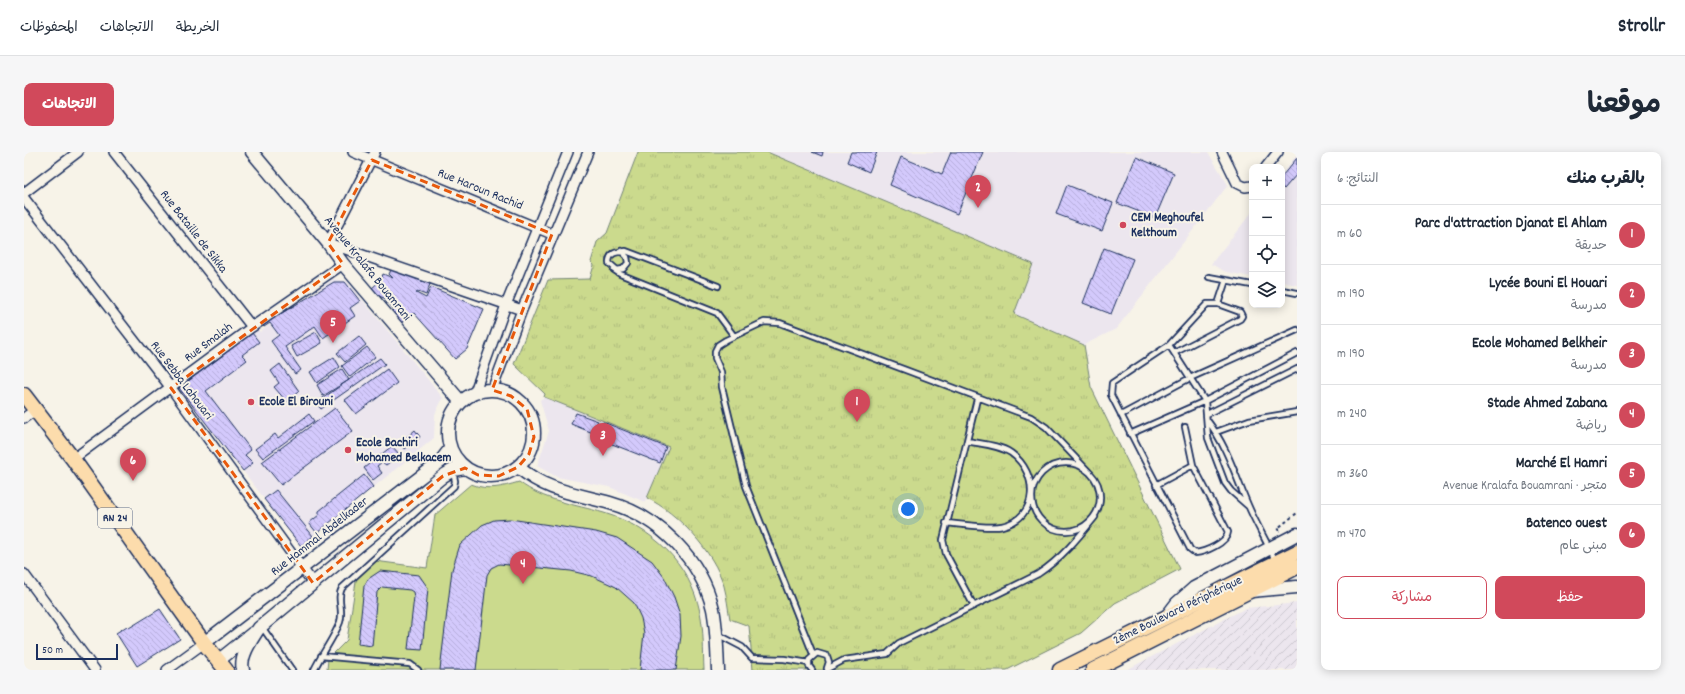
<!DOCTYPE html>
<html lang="ar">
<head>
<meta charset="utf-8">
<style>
  :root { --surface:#fff; --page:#f6f6f7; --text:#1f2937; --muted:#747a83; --line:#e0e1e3; --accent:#d1495b }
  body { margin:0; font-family:Dekko,"Playpen Sans Arabic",sans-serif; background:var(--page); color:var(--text); direction:rtl }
  .controls { position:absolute; right:12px; top:12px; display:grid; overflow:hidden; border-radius:8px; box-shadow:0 2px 10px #0003 }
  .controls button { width:36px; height:36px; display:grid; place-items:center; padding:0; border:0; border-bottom:1px solid var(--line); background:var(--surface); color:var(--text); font:20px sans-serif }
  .scale { position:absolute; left:12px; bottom:10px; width:82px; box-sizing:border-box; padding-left:4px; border:2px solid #1b2f5e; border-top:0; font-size:11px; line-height:14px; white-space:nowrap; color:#1b2f5e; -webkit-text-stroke:3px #f7f3e8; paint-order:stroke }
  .you { position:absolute; left:884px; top:357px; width:14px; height:14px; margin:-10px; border:3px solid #fff; border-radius:50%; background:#1a73e8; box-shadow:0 0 0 6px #1a73e833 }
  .badge { display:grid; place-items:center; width:26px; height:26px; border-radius:50%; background:var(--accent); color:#fff; font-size:13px; font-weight:700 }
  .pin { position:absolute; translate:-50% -33px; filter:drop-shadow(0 1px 2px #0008) }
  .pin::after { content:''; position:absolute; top:21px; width:14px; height:12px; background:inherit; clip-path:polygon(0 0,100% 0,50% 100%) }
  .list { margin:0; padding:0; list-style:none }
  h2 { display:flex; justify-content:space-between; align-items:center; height:52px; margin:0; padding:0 16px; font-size:17px }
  h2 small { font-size:13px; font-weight:400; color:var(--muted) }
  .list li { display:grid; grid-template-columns:26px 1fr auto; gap:12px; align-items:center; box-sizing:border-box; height:60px; padding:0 16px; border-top:1px solid var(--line) }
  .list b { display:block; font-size:15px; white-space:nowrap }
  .list p { margin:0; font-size:13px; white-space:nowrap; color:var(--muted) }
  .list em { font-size:13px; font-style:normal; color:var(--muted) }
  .actions { display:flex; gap:8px; padding:12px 16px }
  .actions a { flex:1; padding:9px 0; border:1px solid var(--accent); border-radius:8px; text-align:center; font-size:14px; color:var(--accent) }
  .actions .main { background:var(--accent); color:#fff }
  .icon { flex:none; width:22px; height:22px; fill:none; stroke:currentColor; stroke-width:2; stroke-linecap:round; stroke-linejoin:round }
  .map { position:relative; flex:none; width:1273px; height:518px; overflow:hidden; direction:ltr; border-radius:8px }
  header { display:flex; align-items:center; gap:24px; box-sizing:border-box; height:56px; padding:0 20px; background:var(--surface); border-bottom:1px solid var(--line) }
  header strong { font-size:19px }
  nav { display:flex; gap:22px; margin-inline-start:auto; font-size:14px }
  .intro { display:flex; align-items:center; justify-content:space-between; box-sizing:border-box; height:96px; padding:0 24px }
  h1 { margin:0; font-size:28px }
  .button { padding:10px 18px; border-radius:8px; background:var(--accent); color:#fff; font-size:14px; font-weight:700 }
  main { display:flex; gap:24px; padding:0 24px }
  aside { flex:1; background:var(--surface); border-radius:8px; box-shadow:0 2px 10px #0003 }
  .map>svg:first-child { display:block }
  .built { fill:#ece6ee }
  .industrial { fill:url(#industrial-furrows) }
  .park { fill:url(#park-tufts); stroke:#738476 }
  .pitch { fill:#cbda8d; stroke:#738476 }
  .building { fill:url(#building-back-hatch); stroke:#1b2f5e }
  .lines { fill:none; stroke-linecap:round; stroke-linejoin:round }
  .lane-casing { stroke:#1b2f5e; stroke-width:8 }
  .street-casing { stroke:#1b2f5e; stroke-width:12 }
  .secondary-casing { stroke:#1b2f5e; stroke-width:15 }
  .primary-casing { stroke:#1b2f5e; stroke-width:17 }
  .path { stroke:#1b2f5e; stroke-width:2; stroke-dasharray:3 3; stroke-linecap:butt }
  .lane { stroke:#f7f3e8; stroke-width:4.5 }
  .street { stroke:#f7f3e8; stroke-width:9 }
  .secondary { stroke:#f7f3e8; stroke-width:12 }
  .primary { stroke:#fcdcac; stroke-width:14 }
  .marked { fill:none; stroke:#e8590c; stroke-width:3; stroke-dasharray:8 5; stroke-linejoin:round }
  .poi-dot { fill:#d1495b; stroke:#f7f3e8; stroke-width:1.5 }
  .labels { text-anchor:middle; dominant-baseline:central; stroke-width:4; stroke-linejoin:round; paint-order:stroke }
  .shield { fill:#f7f3e8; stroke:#5d6a87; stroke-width:1 }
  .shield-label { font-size:12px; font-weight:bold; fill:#1b2f5e }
  .street-label { font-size:13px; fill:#1b2f5e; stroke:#f7f3e8 }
  .poi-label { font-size:13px; font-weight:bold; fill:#1b2f5e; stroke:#f7f3e8; text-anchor:start }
</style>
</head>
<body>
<header>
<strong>Strollr</strong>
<nav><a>الخريطة</a><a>الاتجاهات</a><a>المحفوظات</a></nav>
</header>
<div class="intro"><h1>موقعنا</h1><a class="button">الاتجاهات</a></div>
<main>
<aside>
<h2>بالقرب منك<small>النتائج: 6</small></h2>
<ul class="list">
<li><span class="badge">1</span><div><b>Parc d'attraction Djanat El Ahlam</b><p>حديقة</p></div><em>60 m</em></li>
<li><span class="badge">2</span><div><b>Lycée Bouni El Houari</b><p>مدرسة</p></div><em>190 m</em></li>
<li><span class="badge">3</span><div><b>Ecole Mohamed Belkheir</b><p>مدرسة</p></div><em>190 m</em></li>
<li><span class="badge">4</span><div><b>Stade Ahmed Zabana</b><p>رياضة</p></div><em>240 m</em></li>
<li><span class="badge">5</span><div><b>Marché El Hamri</b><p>متجر · Avenue Kralafa Bouamrani</p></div><em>360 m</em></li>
<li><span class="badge">6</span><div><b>Batenco ouest</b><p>مبنى عام</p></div><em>470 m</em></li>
</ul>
<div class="actions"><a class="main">حفظ</a><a>مشاركة</a></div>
</aside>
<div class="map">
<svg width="1273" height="518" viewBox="0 0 1273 518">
  <defs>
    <pattern id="industrial-furrows" width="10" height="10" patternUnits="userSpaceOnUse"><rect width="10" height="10" fill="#ece6ee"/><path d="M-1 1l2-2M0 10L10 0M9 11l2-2" fill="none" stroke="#cac6ce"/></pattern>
    <pattern id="park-tufts" width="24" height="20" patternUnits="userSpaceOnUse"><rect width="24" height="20" fill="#cbda8d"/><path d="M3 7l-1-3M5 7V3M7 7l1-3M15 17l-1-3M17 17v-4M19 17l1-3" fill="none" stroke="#aebb7c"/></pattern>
    <pattern id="building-back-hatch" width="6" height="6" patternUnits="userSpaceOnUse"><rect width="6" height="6" fill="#d3c9fc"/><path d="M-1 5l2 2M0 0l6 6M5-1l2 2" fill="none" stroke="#b5adda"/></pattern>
  </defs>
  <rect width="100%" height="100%" fill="#f7f3e8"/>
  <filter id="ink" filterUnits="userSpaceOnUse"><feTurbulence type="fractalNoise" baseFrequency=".025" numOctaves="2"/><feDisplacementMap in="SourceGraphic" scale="8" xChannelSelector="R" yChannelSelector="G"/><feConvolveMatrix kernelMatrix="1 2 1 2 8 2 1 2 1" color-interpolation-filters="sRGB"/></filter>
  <g filter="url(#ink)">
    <path class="built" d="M744,0H1184L1204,33L1092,177L1060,193L990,162L1008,112Z
      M1273,2V133L1258,130V22Z
      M1228,60V125L1202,120L1187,112Z
      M309,127L323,129L419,246L411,262L410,286L277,394L155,236L234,177L236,180Z
      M520,245L645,295L621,350L585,335L533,325L513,314L525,279L516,248Z"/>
    <path class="industrial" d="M1273,451V518H1102L1222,456Z"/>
    <path class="park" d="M614,0H743L1009,112L990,162L1060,193L1067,235L1156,417L1091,451L1057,481L983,518H729L725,474L706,467C704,457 703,445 700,434C690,400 654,361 623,346L645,295L520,245L521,242L490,212L524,128L566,127L570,113L567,110L573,90L583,81Z"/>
    <path class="pitch" d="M495,330C520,349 550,352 580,361C629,376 665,410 676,460C680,479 679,499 680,518H303L304,507L323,488L333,423L351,409L403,416L411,363L447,332C464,339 478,335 495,330Z"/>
    <path class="building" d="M788,0H799L798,4Z
      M827,0H853L845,20L823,10Z
      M927,0H959L933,62L866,33L877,5L918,22Z
      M1112,5L1150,21L1131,66L1093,51Z
      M1273,6V22L1260,37L1258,35V24Z
      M1043,33L1089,51L1078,79L1032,62Z
      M1080,96L1109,107L1087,162L1059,151Z
      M368,116L406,132L402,143L394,140L392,141L402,146L407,135L460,157L443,197L431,207L390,161L377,171L368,160L370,158L362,147L353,143L348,136L357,128L359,122L369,126L365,122Z
      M310,130H321L336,149L326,156L331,164L299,186L291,174L261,195L277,218L271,222L247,189L255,183L246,171L240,175L234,168H246Z
      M292,180L298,191L273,205L267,194Z
      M228,181L235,190L218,203L223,208L182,239L227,298L221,303L229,311L219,319L155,236Z
      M335,184L342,193L321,210L313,201Z
      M343,195L351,205L326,225L318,214Z
      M310,205L316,215L293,231L286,220Z
      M356,206L361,212L297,257L292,251Z
      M256,212L275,239L263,250L250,235L255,231L247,219Z
      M318,217L325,228L299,244L293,233Z
      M363,217L373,231L332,262L321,248Z
      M311,256L329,279L257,333L238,310Z
      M552,261L574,269L569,281L547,272Z
      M285,262L290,269L239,306L231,297L251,282L254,286Z
      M579,270L642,295L636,311L573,286Z
      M391,278L396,285L381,297L376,291Z
      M368,294L376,303L362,313L358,310L353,314L358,321L349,328L340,316Z
      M340,323L349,335L293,381L285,371L295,363V359Z
      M252,338L289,384L277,394L240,347Z
      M486,367L572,380L593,386L628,409L640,425L650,445L656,463L657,484L652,518H616L620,481L617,466L610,451L592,435L568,424L547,419L475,412L467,416L463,423L452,518H416L428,418L436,393L458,373L470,368Z
      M356,419L395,423L404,436L398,498L384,497L390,445L389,440L386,438L358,435L353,440L348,494L334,492L340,434L344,427Z
      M136,457L156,487L113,514L92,481L103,474L105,476Z"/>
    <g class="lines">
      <g class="lane-casing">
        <path id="lane" d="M597,99L603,105L604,111L599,117L593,118L585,111C585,100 593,100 602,99L694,134
          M590,118L596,122L693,161L710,184
          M1185,125L1228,133
          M1258,138L1273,141
          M1194,152L1202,128
          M1145,193L1181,249L1184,286L1201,331L1207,339L1224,354
          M1150,201L1216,167L1218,164L1216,160L1194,152H1183L1145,193L1088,231L1087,243L1166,397L1171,401C1181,400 1203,391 1204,380L1169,313L1161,275
          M1183,262L1273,217
          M1097,263L1166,226L1273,178
          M1183,268C1203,294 1211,323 1224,353C1232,372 1243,390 1251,408
          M1192,280L1225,268L1273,260
          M1106,282L1181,249L1273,201
          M1008 345a34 34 0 1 1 68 0a34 34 0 1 1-68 0Z
          M1132,333L1169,313
          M922,371C936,372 966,377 978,374C1015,366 1015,321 987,301C975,293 957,292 943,289
          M950,454L922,402L919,388L953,247
          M238,475L268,518
          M695,483L718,495L728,506L760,507L785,511
          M789,502L722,334L698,235L697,220L691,206V199L694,193L702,188L740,170L756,171L1007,265L1022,275L1065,320
          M297,504L386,512L394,518
          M803,517L820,508L863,502L875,491L1014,422C1037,407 1054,386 1071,365
          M290,518C297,503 311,484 316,470C320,458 312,447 318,436L430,334L431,329L429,319
          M788,518L785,514V508L793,501L803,504L805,510L803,516"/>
      </g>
      <g class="street-casing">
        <path id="street" d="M90,0L228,175
          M329,0L528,82
          M351,0L304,91L498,158
          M1198,0L1213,31L1221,35L1228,34
          M1242,15L1254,0
          M0,41L54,0
          M0,46L147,236L289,431
          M468,238L498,158L564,0
          M450,242L482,153L544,0
          M0,266L11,258
          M49,307L228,175L319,112
          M0,422L71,518
          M143,518L180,491"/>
      </g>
      <g class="secondary-casing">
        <path id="secondary" d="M228,0L304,91L319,112L437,250
          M424 281a43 43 0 1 1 86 0a43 43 0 1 1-86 0Z
          M494,315C524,340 550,341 586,351C635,365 677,407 689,457C693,477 693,498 694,518
          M1227,439L1273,435
          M1143,464L1153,451L1170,436L1273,382
          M180,491L416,310L426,297
          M194,509L229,481
          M219,518C215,505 228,487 235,476L419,324L429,318L441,316"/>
      </g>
      <g class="primary-casing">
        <path id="primary" d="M0,243L49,307L180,491L202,518
          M1036,518L1273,400
          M1069,518L1273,415"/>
      </g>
      <path class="path" d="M1256,379L1254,376L1273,361"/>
      <use href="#lane" class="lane"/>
      <use href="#street" class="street"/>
      <use href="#secondary" class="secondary"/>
      <use href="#primary" class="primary"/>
    </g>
  </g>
  <path class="marked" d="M348,8L528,82L468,238L487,244L503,257L510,285L505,302L494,315L475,324L454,323L441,316L419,324L289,431L147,236L319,112L304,91Z"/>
  <g class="poi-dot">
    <circle cx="1099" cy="73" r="4"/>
    <circle cx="227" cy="250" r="4"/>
    <circle cx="324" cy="298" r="4"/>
  </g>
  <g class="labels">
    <rect class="shield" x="74" y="356" width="34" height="20" rx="3"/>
    <g class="shield-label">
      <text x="91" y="366">RN 24</text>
    </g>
    <g class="street-label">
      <text transform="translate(456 38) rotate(22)">Rue Haroun Rachid</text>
      <text transform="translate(169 80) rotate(52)">Rue Bataille de Sikka</text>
      <text transform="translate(343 117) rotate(51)">Avenue Kralafa Bouamrani</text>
      <text transform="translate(185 191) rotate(-37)">Rue Smalah</text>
      <text transform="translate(157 229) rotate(53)">Rue Sebba Lahouari</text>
      <text transform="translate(296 385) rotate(-38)">Rue Hammal Abdelkader</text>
      <text transform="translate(1154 459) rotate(-26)">2ème Boulevard Périphérique</text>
    </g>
    <g class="poi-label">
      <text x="1107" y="66">CEM Meghoufel<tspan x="1107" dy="15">Kelthoum</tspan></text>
      <text x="235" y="250">Ecole El Birouni</text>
      <text x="332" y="291">Ecole Bachiri<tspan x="332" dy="15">Mohamed Belkacem</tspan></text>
    </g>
  </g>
</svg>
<div class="controls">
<button>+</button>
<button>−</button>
<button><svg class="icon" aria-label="locate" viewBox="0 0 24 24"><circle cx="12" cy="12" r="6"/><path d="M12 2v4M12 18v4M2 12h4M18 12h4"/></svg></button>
<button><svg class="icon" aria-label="layers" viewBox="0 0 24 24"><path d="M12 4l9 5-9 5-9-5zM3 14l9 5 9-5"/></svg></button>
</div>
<div class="scale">50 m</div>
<div class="you"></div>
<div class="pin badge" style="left:833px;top:270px">1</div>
<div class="pin badge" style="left:954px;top:56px">2</div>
<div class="pin badge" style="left:579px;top:304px">3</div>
<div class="pin badge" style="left:499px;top:432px">4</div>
<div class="pin badge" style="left:309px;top:191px">5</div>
<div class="pin badge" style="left:109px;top:329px">6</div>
</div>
</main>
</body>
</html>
